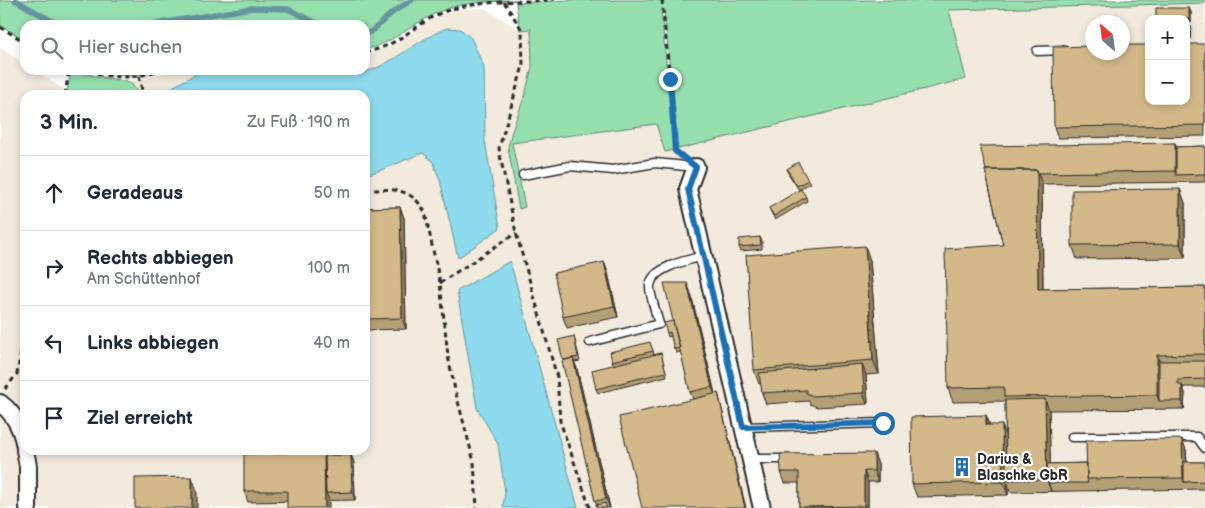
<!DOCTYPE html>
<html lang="de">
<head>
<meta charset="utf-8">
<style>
  :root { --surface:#fff; --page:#f2f2f3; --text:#1f2937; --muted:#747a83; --line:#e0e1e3 }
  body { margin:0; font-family:"Balsamiq Sans",sans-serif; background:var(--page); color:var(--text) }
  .controls { position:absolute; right:15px; top:15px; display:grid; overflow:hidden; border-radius:10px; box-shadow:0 2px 8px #0003 }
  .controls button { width:45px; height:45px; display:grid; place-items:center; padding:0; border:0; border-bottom:1px solid var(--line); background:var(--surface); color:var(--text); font:25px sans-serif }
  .compass { position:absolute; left:1085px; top:15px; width:45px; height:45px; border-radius:50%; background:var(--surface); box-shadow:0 2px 8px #0003; rotate:332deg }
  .stop { position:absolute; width:15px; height:15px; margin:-11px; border:4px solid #1f6fb2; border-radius:50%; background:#fff }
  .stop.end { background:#1f6fb2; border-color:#fff; box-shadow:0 1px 5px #0008 }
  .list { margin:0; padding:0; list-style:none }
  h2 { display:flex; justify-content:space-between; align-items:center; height:65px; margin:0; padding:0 20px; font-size:21px }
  h2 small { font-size:16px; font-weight:400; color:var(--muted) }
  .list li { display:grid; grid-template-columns:32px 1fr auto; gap:15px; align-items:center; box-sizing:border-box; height:75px; padding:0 20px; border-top:1px solid var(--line) }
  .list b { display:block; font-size:19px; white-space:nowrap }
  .list p { margin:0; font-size:16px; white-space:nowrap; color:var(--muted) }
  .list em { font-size:16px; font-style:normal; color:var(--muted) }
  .icon { flex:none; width:28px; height:28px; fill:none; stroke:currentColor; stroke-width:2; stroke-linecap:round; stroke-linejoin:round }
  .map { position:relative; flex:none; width:1205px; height:508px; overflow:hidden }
  .search { position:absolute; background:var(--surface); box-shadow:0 2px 8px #0003; left:20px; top:20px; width:350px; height:55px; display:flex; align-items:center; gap:12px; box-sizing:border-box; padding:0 18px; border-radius:15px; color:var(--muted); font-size:19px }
  .panel { position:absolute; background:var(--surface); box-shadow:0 2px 8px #0003; left:20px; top:90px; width:350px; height:365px; border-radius:15px }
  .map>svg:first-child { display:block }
  .built { fill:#f2eadc; fill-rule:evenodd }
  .green { fill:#95dfaf; stroke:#60856d }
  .water { fill:#8ddbec; stroke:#66959f }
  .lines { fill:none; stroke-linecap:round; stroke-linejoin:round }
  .stream { stroke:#66959f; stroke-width:5.5 }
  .lane-casing { stroke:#2b2b2b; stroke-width:11 }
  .street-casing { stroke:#2b2b2b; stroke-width:20 }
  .path { stroke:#2b2b2b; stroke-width:3; stroke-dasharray:5 4; stroke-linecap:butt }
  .lane { stroke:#fff; stroke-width:8 }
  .street { stroke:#fff; stroke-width:16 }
  .wall { fill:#b59f76; stroke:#2b2b2b }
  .shaded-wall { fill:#948260; stroke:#2b2b2b }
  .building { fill:#d3b989; stroke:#2b2b2b }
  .route { stroke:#1f6fb2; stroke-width:6 }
  .labels { text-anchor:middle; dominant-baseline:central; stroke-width:4.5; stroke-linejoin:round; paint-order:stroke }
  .poi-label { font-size:14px; font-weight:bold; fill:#2b2b2b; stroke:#fff; text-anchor:start }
</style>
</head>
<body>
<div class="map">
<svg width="1205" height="508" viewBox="0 0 1205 508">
  <rect width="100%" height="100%" fill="#fff"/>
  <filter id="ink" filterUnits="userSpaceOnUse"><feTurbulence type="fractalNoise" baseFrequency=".02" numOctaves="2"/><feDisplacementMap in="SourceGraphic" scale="10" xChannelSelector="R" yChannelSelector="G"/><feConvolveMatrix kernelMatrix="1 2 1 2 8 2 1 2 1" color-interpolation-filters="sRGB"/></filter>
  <g filter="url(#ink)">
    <path class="built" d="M1205,3V508H0V48L25,64V70H34L67,92L146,79L172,70H365V56L398,42L424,24L443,14L462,9L484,8L520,30L531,29L532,67L525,95L509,144L656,124L665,152L966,79L949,10ZM1149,19H1186V101H1149ZM1092,22H1122V52H1092ZM25,95H365V450H25Z"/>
    <path class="green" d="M0,0H519C493,2 465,1 441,11C414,22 394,43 365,50V25H25V40L0,25Z
      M568,0H1205V3L949,10L966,79L678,149L664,11L661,10L672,122L673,150L665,152L656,124L512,143L525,207L519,209L508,147L512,131L525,95L532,67L531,29L520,30L516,3Z
      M88,70H156C134,79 111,75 88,70Z
      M71,72L130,82L140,95H68L67,92Z"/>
    <path class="water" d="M447,28L460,29L471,38L484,67L485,141L500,228L458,258L440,180L433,162L423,153C403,160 385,170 365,175V95H164L169,89L203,70H317C375,89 398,48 447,28Z
      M510,261L578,508H503L505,492L498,444L477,408L457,291Z"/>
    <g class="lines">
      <path class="stream" d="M15,0L59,25
        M149,25L252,8L288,9L321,25
        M365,35L373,30L393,12L412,0"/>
      <g class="lane-casing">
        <path id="lane" d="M1037,51L1063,50
          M523,175L570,166L613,170L655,163L696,167
          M590,342L659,324C657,315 649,294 650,285C653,267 688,260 704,256
          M743,427L883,423
          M1072,437H1197L1205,448
          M751,459H789"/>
      </g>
      <g class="street-casing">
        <path id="street" d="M696,167L688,189L762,508
          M0,403C15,414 22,429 25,447
          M25,450L28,466V508"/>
      </g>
      <path class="path" d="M662,0L674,122L675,151L677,153
        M504,2L522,30L523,66L499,148L500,155L516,233L557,377L560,421L590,508
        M0,27L25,42
        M365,53C376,50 387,46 397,40C412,31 426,19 443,12C477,0 517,2 553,0
        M79,70C108,76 130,82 159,70
        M139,76L143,95
        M65,95L69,70
        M365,191C391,188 411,187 425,212L440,283L448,356L455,390L474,462L477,508
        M440,283L516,233
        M5,389L17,374L25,330"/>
      <use href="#lane" class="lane"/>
      <use href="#street" class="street"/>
    </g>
    <path class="wall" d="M1191,12V23H1189L1191,27L1190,39H1186V19Z
      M1205,44V136L1058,138L1054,127Z
      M1175,143L1176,147L1205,146V182L1042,184L1043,289L1205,287V387H1183L1185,393L1184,409L1049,410L1050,464L1087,463L1182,439L1186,450L1187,462H1205V489L1010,492L1008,484V495L917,497L912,484L986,415L990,425L1006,437L1005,401L953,402L948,388L1003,245L985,170Z
      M787,169L808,180L810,183L799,190L788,173Z
      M1180,189L1185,203V258L1077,259L1072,245Z
      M806,197L807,201L775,220L769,208Z
      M400,207L404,218L406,329L365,330V208Z
      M760,237L762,241V249L741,251L739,247Z
      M870,260L879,374L866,375L868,402L867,404L817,407L810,404L809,401L766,404L762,393L761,383L759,384L754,370Z
      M604,262L608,273L618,317L567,328L563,317Z
      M687,283L691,294L715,394L719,397L693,399L690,392L681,352L676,353L671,336L668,337L667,333L673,321Z
      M575,340L580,361L574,362L577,369L610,508H597L563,360Z
      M653,350L654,355L661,353L667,376L598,393L596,389L614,365L612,361Z
      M286,450H325L327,455H351L354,463L355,500L248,502L244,491L286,453Z
      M878,464V482H868V508H799V483H785L781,472Z"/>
    <path class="shaded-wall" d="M1189,8L1191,12V23L1189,19Z
      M1189,23L1191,27L1190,39L1189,35Z
      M1175,143L1179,154L1177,175L1175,171Z
      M1037,170L1042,184L1043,303L1038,289Z
      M1180,189L1185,203V258L1180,244Z
      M400,207L404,218L406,329L402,318Z
      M865,246L870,260L879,374L873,360Z
      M604,262L608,273L618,317L614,306Z
      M687,283L691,294L716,398L712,387Z
      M1157,355L1162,369L1159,401L1157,395Z
      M573,358L577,369L610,508L606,499Z
      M862,364L866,375L868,402L867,404L863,393Z
      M1182,385L1185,393L1184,409L1182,401Z
      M718,393L719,397L746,508H745Z
      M1045,399L1049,410L1051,483H1048L1051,491L1047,480Z
      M986,415L991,429L986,425Z
      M1002,425L1007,439L1006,480L1008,484V495L1003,482Z
      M1182,439L1186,450L1187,482H1184L1183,478Z
      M324,450H325L328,457L326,493L329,500V508H325Z
      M874,453L878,464V482L874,471Z
      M351,455L354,463L355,500L352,492Z
      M864,471L868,482V508H865L864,506Z
      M192,477L197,491V508H192Z"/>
    <path class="building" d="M1156,8H1189V19H1156Z
      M1186,23H1189V35H1186Z
      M1186,44H1205V125L1054,127L1053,47L1092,46V52H1122V45H1149V101H1186Z
      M1175,143V171L1038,173L1037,170H986L980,146Z
      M1205,146V174L1176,175V147Z
      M798,162L808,180L797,186L787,169Z
      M985,170H1037L1038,289L1205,287V354L1157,355V395L1004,397V387L948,388L945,249L1003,245Z
      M801,189L806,197L774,216L769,208Z
      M1180,189V244L1072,245V190Z
      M400,207L402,318L365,319V208Z
      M760,237L761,245L739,247V239Z
      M865,246L873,360L754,370L746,255Z
      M604,262L614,306L563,317L554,273Z
      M664,283H687L712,387L690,392Z
      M673,321L680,348L674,349L670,332L667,333L664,323Z
      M574,336L578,357L563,360L558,340Z
      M650,342L653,351L612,361L610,352Z
      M661,353L666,372L596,389L592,370Z
      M573,358L606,499L595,501L562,361Z
      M1159,361H1205V379L1178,380V385H1182V401H1159Z
      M862,364L864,390L863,393L813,396L806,393V390L762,393L759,373Z
      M718,393L745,508H642L619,417Z
      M1045,399L1047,480H1006L1005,400Z
      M986,415V425H1002L1003,482L912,484L911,417Z
      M1182,439L1183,478L1087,479L1086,440Z
      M286,450H324L325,508H287V491H244V454L286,453Z
      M874,453V471H864V506L799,507V472H781L780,454Z
      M325,455H351L352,492L326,493Z
      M1184,462H1205V481L1184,482Z
      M1087,463V479L1088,483H1048L1047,464Z
      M192,477V508H135V478Z
      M605,503L607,508H597L596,505Z"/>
  </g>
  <g class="lines" filter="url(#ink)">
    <path class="route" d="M670,79L675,151L696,167L688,189L743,427L883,423"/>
  </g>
  <defs>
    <g id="building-bare" transform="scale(1.5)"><path d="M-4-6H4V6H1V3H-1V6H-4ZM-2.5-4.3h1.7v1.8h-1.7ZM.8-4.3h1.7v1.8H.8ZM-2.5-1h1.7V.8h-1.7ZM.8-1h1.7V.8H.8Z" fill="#1f6fb2" stroke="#fff" stroke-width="2.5" paint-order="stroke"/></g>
  </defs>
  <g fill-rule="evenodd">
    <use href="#building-bare" x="962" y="467"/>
  </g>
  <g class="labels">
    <g class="poi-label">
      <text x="977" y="459">Darius &amp;<tspan x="977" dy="16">Blaschke GbR</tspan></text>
    </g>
  </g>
</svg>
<div class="controls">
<button>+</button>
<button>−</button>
</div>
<svg class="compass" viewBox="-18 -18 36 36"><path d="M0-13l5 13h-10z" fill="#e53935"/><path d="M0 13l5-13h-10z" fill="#747a83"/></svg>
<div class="stop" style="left:883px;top:423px"></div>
<div class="stop end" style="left:670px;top:79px"></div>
<div class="search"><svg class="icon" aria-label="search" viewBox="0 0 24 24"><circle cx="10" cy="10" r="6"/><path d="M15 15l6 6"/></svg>Hier suchen</div>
<section class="panel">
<h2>3 Min.<small>Zu Fuß · 190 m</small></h2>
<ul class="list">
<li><svg class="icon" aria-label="ahead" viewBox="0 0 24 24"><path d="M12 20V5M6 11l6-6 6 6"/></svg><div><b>Geradeaus</b></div><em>50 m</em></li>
<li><svg class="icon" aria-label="right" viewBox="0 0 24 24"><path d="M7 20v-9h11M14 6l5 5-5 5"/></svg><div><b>Rechts abbiegen</b><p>Am Schüttenhof</p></div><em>100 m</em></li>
<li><svg class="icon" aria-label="left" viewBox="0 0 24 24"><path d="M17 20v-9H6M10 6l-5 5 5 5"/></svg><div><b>Links abbiegen</b></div><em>40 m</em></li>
<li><svg class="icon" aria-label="arrive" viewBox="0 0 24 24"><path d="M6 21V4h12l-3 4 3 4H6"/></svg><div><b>Ziel erreicht</b></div></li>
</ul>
</section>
</div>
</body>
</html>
